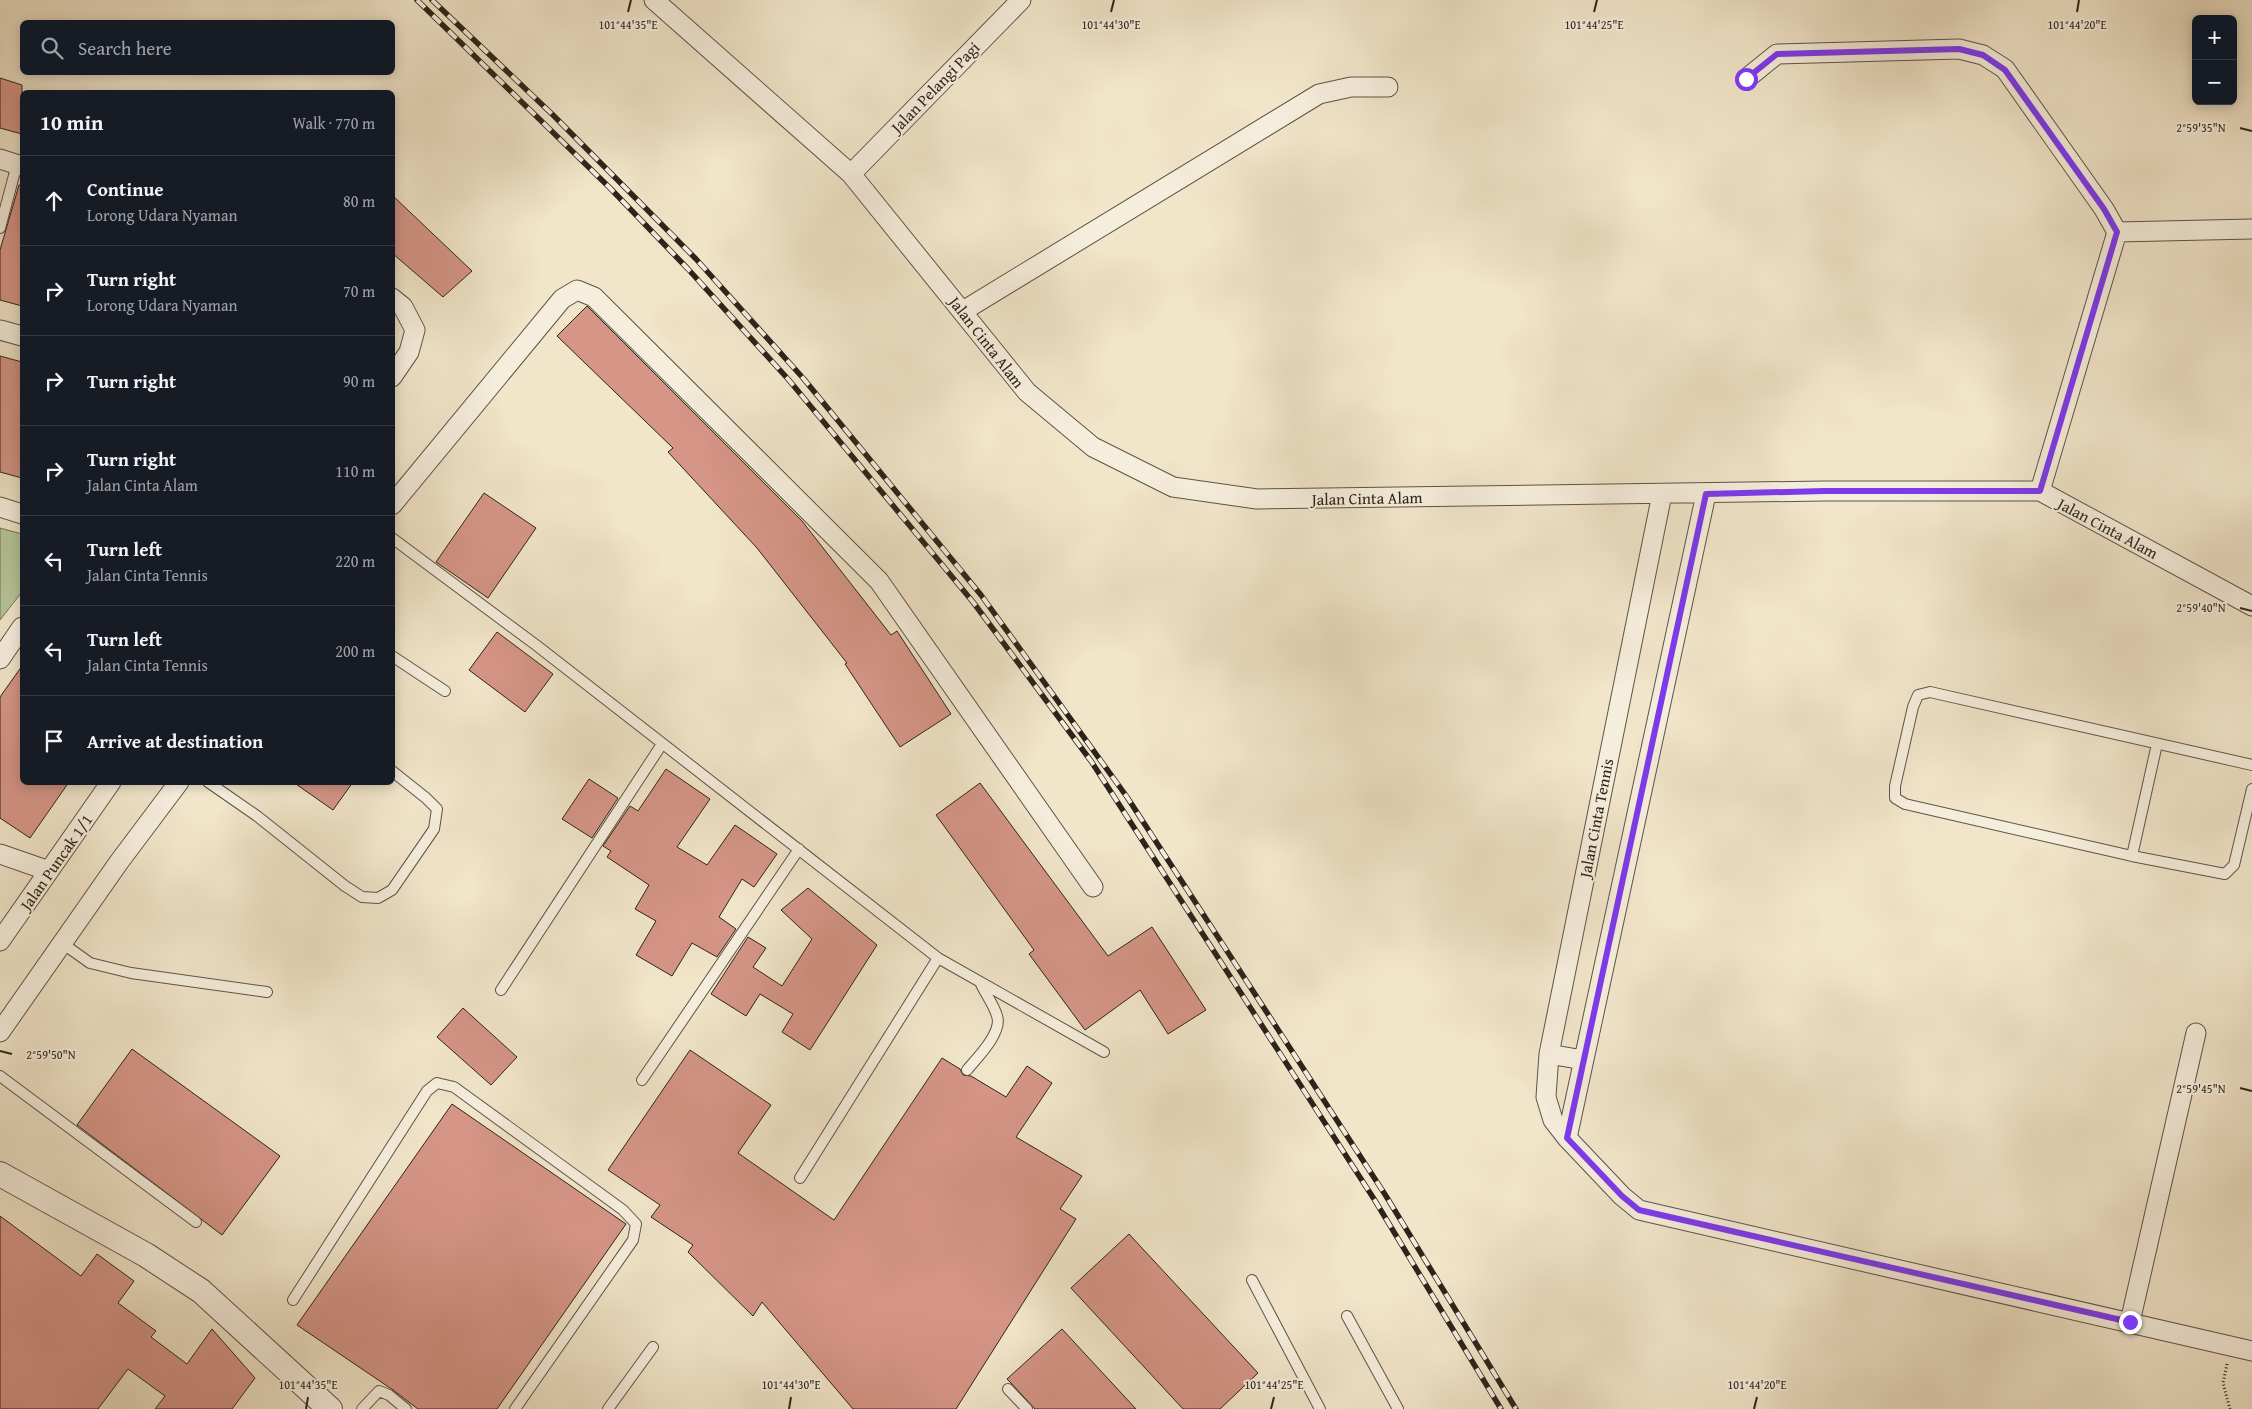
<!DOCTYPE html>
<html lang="en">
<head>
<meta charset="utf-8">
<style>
  :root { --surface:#171b24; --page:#242831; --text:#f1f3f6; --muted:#9ea1a6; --line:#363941 }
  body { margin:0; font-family:"Gentium Book Plus",serif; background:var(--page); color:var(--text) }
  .controls { position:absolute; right:15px; top:15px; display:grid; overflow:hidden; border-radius:8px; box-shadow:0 2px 12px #0003 }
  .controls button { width:45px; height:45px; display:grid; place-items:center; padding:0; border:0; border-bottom:1px solid var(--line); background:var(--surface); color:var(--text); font:25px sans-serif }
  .stop { position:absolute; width:15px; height:15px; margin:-11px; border:4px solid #7c3aed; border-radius:50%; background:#fff }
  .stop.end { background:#7c3aed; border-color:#fff; box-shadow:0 1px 5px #0008 }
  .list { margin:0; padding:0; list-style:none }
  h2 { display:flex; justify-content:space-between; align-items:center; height:65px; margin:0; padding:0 20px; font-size:21px }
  h2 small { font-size:16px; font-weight:400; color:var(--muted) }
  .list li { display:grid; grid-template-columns:32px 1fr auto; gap:15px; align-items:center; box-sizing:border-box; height:90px; padding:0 20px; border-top:1px solid var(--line) }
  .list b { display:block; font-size:19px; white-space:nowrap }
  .list p { margin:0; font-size:16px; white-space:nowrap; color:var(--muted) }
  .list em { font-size:16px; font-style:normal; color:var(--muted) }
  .icon { flex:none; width:28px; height:28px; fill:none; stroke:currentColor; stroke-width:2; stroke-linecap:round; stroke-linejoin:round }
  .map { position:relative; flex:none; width:2252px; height:1409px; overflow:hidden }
  .search { position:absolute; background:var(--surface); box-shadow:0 2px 12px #0003; left:20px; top:20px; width:375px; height:55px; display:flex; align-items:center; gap:12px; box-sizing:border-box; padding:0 18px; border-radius:8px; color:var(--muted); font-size:19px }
  .panel { position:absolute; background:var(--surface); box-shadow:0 2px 12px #0003; left:20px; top:90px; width:375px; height:695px; border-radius:8px }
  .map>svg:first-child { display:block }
  .green { fill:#b6c59a; stroke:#71745a }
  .building { fill:#d59587; stroke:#2c241a }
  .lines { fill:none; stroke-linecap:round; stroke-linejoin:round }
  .service-casing { stroke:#5d5446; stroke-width:12 }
  .minor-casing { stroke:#5d5446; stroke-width:21 }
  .tertiary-casing { stroke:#5d5446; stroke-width:26 }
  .path { stroke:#2c241a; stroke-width:3; stroke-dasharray:1 2.5; stroke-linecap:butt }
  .service { stroke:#f6eedd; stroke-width:10 }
  .minor { stroke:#f6eedd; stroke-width:19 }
  .tertiary { stroke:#f6eedd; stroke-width:24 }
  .rail-casing { stroke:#2c241a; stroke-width:5.5 }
  .rail { stroke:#f6eedd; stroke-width:4; stroke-dasharray:11; stroke-linecap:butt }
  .route { stroke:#7c3aed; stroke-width:6 }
  .ticks { fill:none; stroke:#2c241a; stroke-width:2 }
  .labels { text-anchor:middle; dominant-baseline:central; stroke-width:4; stroke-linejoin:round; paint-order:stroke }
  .street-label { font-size:16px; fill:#2c241a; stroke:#f6eedd }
  .ticks-label { font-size:12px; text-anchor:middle; fill:#2c241a; stroke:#f6eedd; stroke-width:4; stroke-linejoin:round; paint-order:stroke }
</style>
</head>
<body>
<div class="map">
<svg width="2252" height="1409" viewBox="0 0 2252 1409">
  <rect width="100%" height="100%" fill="#f1e5ca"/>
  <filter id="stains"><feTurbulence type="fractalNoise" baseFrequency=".004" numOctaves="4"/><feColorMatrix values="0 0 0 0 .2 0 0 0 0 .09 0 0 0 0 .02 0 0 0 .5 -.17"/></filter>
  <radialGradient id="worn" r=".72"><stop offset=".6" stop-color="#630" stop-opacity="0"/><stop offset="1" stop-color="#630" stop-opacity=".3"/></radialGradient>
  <path class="green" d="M0,528L22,534V592L0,620Z"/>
  <path class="building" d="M0,78L22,85V134L0,128Z
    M19,185H22V306L0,300V250Z
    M392,195L472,271L443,297L392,253Z
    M587,306L802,521L891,635L897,631L951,714L900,747L845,664L847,663L757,548L668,452L673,448L557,336Z
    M0,356L22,362V478L0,472Z
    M484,493L536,528L488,598L436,562Z
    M497,632L553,674L525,712L469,670Z
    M22,666V782H69L30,838L0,818V697Z
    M666,769L710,799L677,847L707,865L735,825L777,854L754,887L742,879L719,917L736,929L717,957L692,943L672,976L636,955L656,921L635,909L649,885L607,857L611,851L603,846L630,806L638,811Z
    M589,779L618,798L592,838L562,819Z
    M293,782H353L333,810Z
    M980,783L1108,956L1152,927L1206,1010L1168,1034L1140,990L1085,1030L1029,954L1034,950L936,815Z
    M808,888L877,945L810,1050L782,1032L793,1014L760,994L746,1016L711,994L748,937L766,948L753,967L782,986L812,939L781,910Z
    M463,1008L517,1057L491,1085L437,1037Z
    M132,1049L280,1156L222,1235L77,1125Z
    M690,1050L771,1105L738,1153L834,1220L942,1058L960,1069L963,1075L971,1076L1006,1097L1027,1066L1052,1083L1016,1137L1082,1176L1060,1209L1076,1219L956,1409H853L762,1302L753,1316L688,1252L693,1245L651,1217L660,1205L608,1170Z
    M452,1104L626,1224L497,1409H418L393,1390L297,1325Z
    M0,1216L81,1276L97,1254L134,1281L118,1303L156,1331L151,1337L187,1364L212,1329L255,1378L232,1409H155L165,1396L128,1369L98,1409H0Z
    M1129,1234L1258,1373L1220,1409H1183L1071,1288Z
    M1062,1329L1136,1409H1035L1011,1383L1007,1379Z"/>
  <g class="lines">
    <g class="service-casing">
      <path id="service" d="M0,228L17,164
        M392,538L536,645L938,958L1104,1052
        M392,656L445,691
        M2252,765L1930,692L1918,695L1913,707L1895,786V798L1905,804L2132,856L2225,874L2234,865L2252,789
        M208,782L257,816L345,886L362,897L378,898L392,890L434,829L437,809L426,798L392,771
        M2132,856L2157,744
        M62,943L90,963L131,973L267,992
        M501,990L662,744
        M967,1070C977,1058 1003,1032 997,1016C994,1005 986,995 981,984
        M0,1076L196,1222
        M642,1080L799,849
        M800,1178L938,958
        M1252,1280L1320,1409
        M293,1300L427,1091L437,1083L454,1087L623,1210L636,1224L633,1240L515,1409
        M1347,1316L1398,1409
        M1008,1389L1027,1409
        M362,1409L379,1391L389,1395L406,1409
        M608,1409L653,1347"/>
    </g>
    <g class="minor-casing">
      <path id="minor" d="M654,0L851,174L1027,392L1093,447L1173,487L1257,499L1824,491H2040L2252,606
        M1746,79L1777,54L1959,49L1983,55L2005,69L2104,209L2117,232
        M0,159L22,166
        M851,174L1021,0
        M392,298L403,307L415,330L409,352L392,377
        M963,311L1319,94L1351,87H1388
        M0,330L22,336
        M2040,491L2117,232L2252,229
        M1662,494L1549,1054L1546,1097L1553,1120L1567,1138L1622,1196L1639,1210L2252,1351
        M392,505L562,299L577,290L594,297L879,581L1093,887
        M0,507L22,514
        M0,659L22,627
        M0,854L49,871
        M0,941L111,782
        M0,1032L119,862L179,782
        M1549,1054L1583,1060
        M1567,1138L1706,494
        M2130,1322L2196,1033"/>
    </g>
    <g class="tertiary-casing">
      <path id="tertiary" d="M0,1174L146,1255L201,1291L330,1409"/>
    </g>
    <path class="path" d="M2227,1364L2223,1383L2230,1409"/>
    <use href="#service" class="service"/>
    <use href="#minor" class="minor"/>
    <use href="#tertiary" class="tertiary"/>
    <g class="rail-casing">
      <path id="rail" d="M417,0L609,187L688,269L788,379L973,602L1091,761L1374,1199L1501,1409
        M432,0L553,115L696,259L803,378L981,595L1127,797L1386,1196L1516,1409"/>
    </g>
    <use href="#rail" class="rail"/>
  </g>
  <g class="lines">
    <path class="route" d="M1746,79L1777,54L1959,49L1983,55L2005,70L2104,209L2117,232L2040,491H1824L1706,494L1567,1138L1622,1196L1639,1210L2130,1322"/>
  </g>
  <path class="ticks" d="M628,12L631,0M1111,12L1114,0M1594,12L1597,0M2077,12L2079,0M2240,128L2252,131M2240,608L2252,611M0,1051L12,1054M2240,1088L2252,1091M306,1409L308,1397M789,1409L791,1397M1271,1409L1274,1397M1754,1409L1757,1397"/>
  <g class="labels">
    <g class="street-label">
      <text transform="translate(935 87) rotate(-46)">Jalan Pelangi Pagi</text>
      <text transform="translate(987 342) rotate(52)">Jalan Cinta Alam</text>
      <text transform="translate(1367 498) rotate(-1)">Jalan Cinta Alam</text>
      <text transform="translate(2108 528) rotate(28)">Jalan Cinta Alam</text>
      <text transform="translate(1596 818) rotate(-79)">Jalan Cinta Tennis</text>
      <text transform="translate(56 862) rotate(-55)">Jalan Puncak 1/1</text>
    </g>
  </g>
  <g class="ticks-label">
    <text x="628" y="29">101°44'35"E</text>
    <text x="1111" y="29">101°44'30"E</text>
    <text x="1594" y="29">101°44'25"E</text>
    <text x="2077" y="29">101°44'20"E</text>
    <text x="2201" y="132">2°59'35"N</text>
    <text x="2201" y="612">2°59'40"N</text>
    <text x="51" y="1059">2°59'50"N</text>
    <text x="2201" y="1093">2°59'45"N</text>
    <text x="308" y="1389">101°44'35"E</text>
    <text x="791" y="1389">101°44'30"E</text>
    <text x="1274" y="1389">101°44'25"E</text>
    <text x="1757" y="1389">101°44'20"E</text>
  </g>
  <rect width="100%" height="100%" filter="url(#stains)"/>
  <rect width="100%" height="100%" fill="url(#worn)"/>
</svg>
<div class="controls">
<button>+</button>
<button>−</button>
</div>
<div class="stop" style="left:1746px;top:79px"></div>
<div class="stop end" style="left:2130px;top:1322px"></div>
<div class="search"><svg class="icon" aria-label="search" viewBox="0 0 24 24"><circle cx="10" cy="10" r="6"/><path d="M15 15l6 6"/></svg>Search here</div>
<section class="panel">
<h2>10 min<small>Walk · 770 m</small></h2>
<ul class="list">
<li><svg class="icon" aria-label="ahead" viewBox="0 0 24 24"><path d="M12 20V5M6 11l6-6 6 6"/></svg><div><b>Continue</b><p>Lorong Udara Nyaman</p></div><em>80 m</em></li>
<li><svg class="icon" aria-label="right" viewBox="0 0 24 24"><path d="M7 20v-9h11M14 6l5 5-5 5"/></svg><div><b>Turn right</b><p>Lorong Udara Nyaman</p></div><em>70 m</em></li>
<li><svg class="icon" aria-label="right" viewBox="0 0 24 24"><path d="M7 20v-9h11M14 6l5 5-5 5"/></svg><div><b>Turn right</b></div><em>90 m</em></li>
<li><svg class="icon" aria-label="right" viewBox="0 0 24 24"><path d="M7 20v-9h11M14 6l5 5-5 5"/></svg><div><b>Turn right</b><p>Jalan Cinta Alam</p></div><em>110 m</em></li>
<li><svg class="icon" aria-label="left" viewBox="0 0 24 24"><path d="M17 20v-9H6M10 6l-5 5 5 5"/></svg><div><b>Turn left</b><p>Jalan Cinta Tennis</p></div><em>220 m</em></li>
<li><svg class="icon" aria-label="left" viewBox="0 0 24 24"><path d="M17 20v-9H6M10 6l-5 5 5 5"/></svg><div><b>Turn left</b><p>Jalan Cinta Tennis</p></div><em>200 m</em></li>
<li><svg class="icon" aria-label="arrive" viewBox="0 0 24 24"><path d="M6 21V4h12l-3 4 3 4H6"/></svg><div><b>Arrive at destination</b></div></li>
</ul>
</section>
</div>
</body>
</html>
